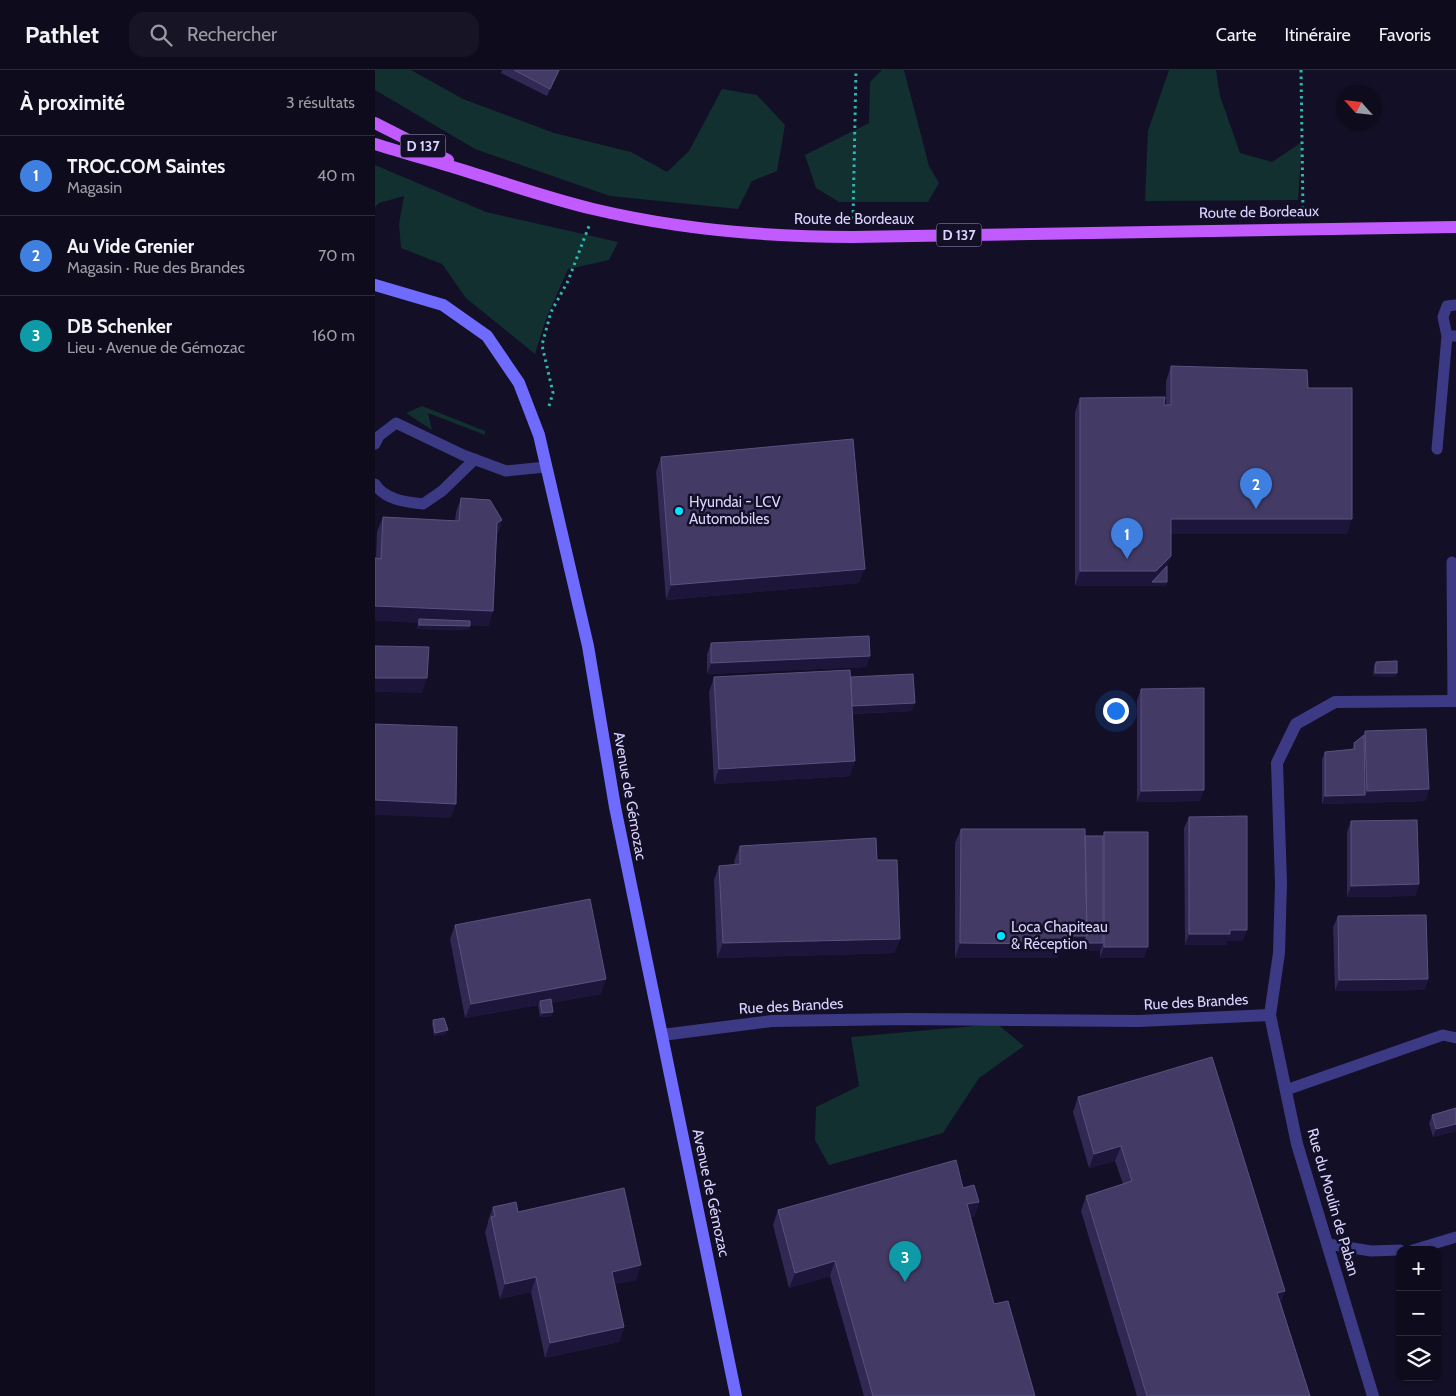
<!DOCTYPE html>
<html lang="fr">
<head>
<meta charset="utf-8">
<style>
  :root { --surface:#0e0b1c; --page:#171425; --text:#f1f3f6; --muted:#9b9ba3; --line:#2e2b3b; --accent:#b45309 }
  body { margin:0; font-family:Cabin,sans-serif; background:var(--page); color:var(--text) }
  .controls { position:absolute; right:15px; bottom:15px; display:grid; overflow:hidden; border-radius:10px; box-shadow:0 1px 4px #0004 }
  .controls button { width:45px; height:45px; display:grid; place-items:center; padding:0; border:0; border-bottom:1px solid var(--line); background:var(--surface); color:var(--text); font:25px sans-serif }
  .compass { position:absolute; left:961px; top:15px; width:45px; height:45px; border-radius:50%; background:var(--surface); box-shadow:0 1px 4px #0004; rotate:297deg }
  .you { position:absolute; left:740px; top:640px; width:18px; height:18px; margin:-12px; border:4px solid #fff; border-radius:50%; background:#1a73e8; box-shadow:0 0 0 8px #1a73e833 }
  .badge { display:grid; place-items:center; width:32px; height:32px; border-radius:50%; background:var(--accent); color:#fff; font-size:16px; font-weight:700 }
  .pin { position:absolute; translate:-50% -41px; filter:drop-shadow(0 1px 2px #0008) }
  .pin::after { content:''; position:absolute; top:26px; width:18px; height:15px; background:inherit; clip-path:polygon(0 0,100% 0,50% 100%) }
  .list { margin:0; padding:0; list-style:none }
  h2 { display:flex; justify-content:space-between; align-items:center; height:65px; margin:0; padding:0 20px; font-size:21px }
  h2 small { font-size:16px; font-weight:400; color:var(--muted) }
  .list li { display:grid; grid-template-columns:32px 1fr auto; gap:15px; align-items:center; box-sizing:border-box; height:80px; padding:0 20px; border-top:1px solid var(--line) }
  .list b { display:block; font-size:19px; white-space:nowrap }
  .list p { margin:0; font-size:16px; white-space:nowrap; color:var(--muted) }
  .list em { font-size:16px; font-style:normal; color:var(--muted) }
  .icon { flex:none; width:28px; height:28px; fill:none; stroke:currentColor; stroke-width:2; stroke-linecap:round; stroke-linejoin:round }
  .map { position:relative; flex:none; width:1081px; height:1326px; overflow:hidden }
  header { display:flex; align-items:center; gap:30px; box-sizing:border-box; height:70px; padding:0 25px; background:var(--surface); border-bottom:1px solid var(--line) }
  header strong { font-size:24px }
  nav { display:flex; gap:28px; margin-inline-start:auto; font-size:18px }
  .search { width:350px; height:45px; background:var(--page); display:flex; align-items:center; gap:12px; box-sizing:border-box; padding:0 18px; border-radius:15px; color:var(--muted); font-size:19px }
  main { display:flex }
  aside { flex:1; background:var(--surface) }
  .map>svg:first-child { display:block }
  .green { fill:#12302f }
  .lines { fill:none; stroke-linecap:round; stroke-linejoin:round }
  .path { stroke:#2fb8b0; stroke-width:3; stroke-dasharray:2.5 4; stroke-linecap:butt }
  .service { stroke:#3d3a85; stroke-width:11 }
  .minor { stroke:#3d3a85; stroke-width:12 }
  .secondary { stroke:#6f6bff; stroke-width:12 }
  .primary { stroke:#c25bff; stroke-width:12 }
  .wall { fill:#312854 }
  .shaded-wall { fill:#1d163a }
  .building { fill:#433a66; stroke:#5a527e }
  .poi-dot { fill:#00e5ff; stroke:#130f26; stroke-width:2 }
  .labels { text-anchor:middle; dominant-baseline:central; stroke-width:5; stroke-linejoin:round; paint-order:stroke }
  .shield { fill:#130f26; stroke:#9e99be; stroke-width:1 }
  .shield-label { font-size:14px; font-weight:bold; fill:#d9d4ff }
  .street-label { font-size:15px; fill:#d9d4ff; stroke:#130f26 }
  .poi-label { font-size:15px; fill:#d9d4ff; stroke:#130f26; text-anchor:start }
</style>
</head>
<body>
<header>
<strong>Pathlet</strong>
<div class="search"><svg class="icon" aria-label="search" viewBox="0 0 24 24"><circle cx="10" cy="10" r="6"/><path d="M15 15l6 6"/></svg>Rechercher</div>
<nav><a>Carte</a><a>Itinéraire</a><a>Favoris</a></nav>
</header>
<main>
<aside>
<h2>À proximité<small>3 résultats</small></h2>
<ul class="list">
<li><span class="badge" style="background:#3f7fe0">1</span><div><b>TROC.COM Saintes</b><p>Magasin</p></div><em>40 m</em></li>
<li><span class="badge" style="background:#3f7fe0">2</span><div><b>Au Vide Grenier</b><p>Magasin · Rue des Brandes</p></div><em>70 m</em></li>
<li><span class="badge" style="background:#0f9aa8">3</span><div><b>DB Schenker</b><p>Lieu · Avenue de Gémozac</p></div><em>160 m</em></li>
</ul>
</aside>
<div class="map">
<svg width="1081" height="1326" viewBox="0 0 1081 1326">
  <rect width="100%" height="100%" fill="#130f26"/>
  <path class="green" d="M0,0H36L88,29L179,63L256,82L292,102L314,81L347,19L382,25L410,55L402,101L377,111L363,139L235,126L100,79L0,20Z
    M507,0H529L554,96L564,113L553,132H464L441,118L430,85L494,53L495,12Z
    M794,0H841L845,26L865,83L897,92L927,72L923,130L770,131L773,61Z
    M0,95L111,142L243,172L234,190L193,199L171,249L160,284L91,228L67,194L26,178L24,154L29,126L4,133L0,137Z
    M47,336L110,361V365L53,343L57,360L31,343Z
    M622,954L649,976L604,1008L568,1063L454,1095L440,1070L441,1037L484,1016L476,967Z"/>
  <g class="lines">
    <path class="path" d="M926,0L928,142
      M478,149L481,0
      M174,336L178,323L167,275L176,242L193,211L214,156"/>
    <path class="service" d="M1072,266L1068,247L1072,236L1081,235
      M0,374L4,366L21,353L88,385L131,401L171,397
      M1062,379L1072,266H1081
      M0,414C10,430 31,432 48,434L67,421L100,389
      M1077,492L1078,631
      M911,1020L1068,965L1081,968
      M953,1174L996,1181L1025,1180
      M1038,1180L1081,1167"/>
    <path class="minor" d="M287,965L397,951L531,949L764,951L895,945
      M998,1326L922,1074L895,945L904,883L906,813L902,693L921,654L960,632L1081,631"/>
    <path class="secondary" d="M0,215L68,235L112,266L144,313L164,365L213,576L240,737L361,1326"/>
    <path class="primary" d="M0,53L73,90
      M0,74C31,84 63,92 94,102C136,115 176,129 218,139C302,159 391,167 478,167L1081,157"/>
  </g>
  <path class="wall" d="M127,0H185L172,26L126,3Z
    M796,296L933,318L972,464H796V486L792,496V512L791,516H700V342L705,328L791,335V311Z
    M286,387L484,513L291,530L281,402Z
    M86,428L127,450L122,465L118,541L113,556L95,555L93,560L42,559L43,553L1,488L2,462L8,447L80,451L81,442Z
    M336,573L495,586L491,597L332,604V584Z
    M1001,592L1022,603L1020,607L998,606L999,595Z
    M339,607H476L537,641L478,644L475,706L339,714L334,622Z
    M766,619L825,731L762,732V630Z
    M990,661L1054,719L1050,731L947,734V689L950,682L977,680L979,673L989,665Z
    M814,747L868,871H852L851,875H810L809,758Z
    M976,751L1044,814L1040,826L972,827V762Z
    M586,759L710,766H728L729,762L769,888H725V880V881H685L682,888H580V773Z
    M365,776L502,790L525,869L519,883L342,888L339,810L344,796L360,795L359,791Z
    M963,846L1053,909L1049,920L960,921L958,857Z
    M80,855L226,924L176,933L177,946L165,947L163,935L90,948L75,869Z
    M58,950L71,964L59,966L57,954Z
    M703,1027L906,1233L935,1326H762L706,1141L711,1126L748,1114L740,1091L714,1098L698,1042Z
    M1081,1038V1061L1058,1067L1054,1053L1057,1045Z
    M588,1118L604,1132L599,1147H596L619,1234L660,1326H489L455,1206L414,1218L398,1155L403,1140Z
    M118,1137L143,1142L261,1210L240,1214L249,1257L244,1272L170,1288L156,1222L125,1229L110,1162L113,1153V1151Z"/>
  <path class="shaded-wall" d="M184,0H185L172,26L175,19Z
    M796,449H977L972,464H791Z
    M127,450L121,465L122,453Z
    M796,486L791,500L792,512L791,516H700L705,501Z
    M490,499L484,513L291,530L296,515Z
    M0,536L118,541L113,556L44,553V549L43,553L0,551Z
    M44,555L95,556L93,560L42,559Z
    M495,586L491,597L332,604L336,593Z
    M1000,603H1022L1020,607L998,606Z
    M0,608H52L47,623L0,622Z
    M540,633L537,641L472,644L474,636Z
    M480,691L475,706L339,714L344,699Z
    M1054,719L1050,731L947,734L950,726L990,725L992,721Z
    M829,720L825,731L762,732L766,721Z
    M0,730L81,734L76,748L0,745Z
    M1044,814L1040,826L972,827L976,816Z
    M855,860H872L868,871H852L851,875H810L814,864Z
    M688,866H712L728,873L725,881H685L682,888H580L585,873Z
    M525,869L519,883L342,888L348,873Z
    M729,877H773L769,888H725Z
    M231,909L226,924L165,935V931L163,935L90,948L96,934Z
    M1053,909L1049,920L960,921L964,910Z
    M178,942L177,946L165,947L167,943Z
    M73,960L71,964L59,966L60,963Z
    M1081,1054V1061L1058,1067L1061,1059Z
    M746,1076L740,1091L714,1098L719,1084Z
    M604,1132L599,1147L587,1149L592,1134Z
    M460,1191L455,1206L414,1218L420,1203Z
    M266,1195L261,1210L232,1216L237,1202Z
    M161,1207L156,1222L125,1229L130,1214Z
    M910,1221L905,1235L902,1223Z
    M249,1257L244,1272L170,1288L175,1273Z"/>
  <path class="building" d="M139,0H184L175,19Z
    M796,296L932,300L933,318H977V449H796V486L781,501H705V328L790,327L789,335H796Z
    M478,369L490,499L296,515L286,387Z
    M86,428L115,430L127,450L122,453L118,541L0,536V488L6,489L8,447L84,451Z
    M792,496V512H777Z
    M44,549L95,551V556L44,555Z
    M494,566L495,586L336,593V573Z
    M0,576L54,577L52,608H0Z
    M1022,591V603H1000L1001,592Z
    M475,600L480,691L344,699L339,607Z
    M538,604L540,633L477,636L476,607Z
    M829,618V720L766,721V619Z
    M0,654L82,657L81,734L0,730Z
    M1051,659L1054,719L992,721L990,661Z
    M989,665L990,725L950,726V682L980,679L979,673Z
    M872,746V860H855V864H814V747Z
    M1042,750L1044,814L976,816V751Z
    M586,759H710L712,866H688L687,874L585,873Z
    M729,762H773V877H729Z
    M710,766H728V873H709L712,866Z
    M501,768L502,790H522L525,869L348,873L344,796L365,794V776Z
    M215,829L231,909L96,934L80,855Z
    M1051,845L1053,909L964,910L963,846Z
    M176,929L178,942L167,943L165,931Z
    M69,948L73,960L60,963L58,950Z
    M837,987L910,1221L902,1223L935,1326H772L711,1126L757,1111L746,1076L719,1084L703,1027Z
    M1081,1038V1054L1061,1059L1057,1045Z
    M581,1090L588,1118L599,1115L604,1132L592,1134L619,1234L633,1231L660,1326H498L460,1191L420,1203L403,1140Z
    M249,1118L266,1195L237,1202L249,1257L175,1273L161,1207L130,1214L116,1147L120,1146L118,1137L141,1132L143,1142Z"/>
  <g class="poi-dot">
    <circle cx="304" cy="441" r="5"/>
    <circle cx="626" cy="866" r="5"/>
  </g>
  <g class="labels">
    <g class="shield">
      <rect x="25.5" y="64.5" width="45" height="23" rx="4"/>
      <rect x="561.5" y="153.5" width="45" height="23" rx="4"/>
    </g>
    <g class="shield-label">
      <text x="48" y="76">D 137</text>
      <text x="584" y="165">D 137</text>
    </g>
    <g class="street-label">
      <text transform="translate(884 142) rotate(-1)">Route de Bordeaux</text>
      <text x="479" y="149">Route de Bordeaux</text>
      <text transform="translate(255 726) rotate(80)">Avenue de Gémozac</text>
      <text transform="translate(821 932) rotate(-3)">Rue des Brandes</text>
      <text transform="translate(416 936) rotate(-3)">Rue des Brandes</text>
      <text transform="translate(336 1123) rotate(78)">Avenue de Gémozac</text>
      <text transform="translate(958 1132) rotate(74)">Rue du Moulin de Paban</text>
    </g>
    <g class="poi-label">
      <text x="314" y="432">Hyundai - LCV<tspan x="314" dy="17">Automobiles</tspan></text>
      <text x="636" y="857">Loca Chapiteau<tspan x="636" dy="17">&amp; Réception</tspan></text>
    </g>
  </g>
</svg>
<div class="controls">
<button>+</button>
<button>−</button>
<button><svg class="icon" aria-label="layers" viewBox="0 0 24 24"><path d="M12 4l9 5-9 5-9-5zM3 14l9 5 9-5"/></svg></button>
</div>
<svg class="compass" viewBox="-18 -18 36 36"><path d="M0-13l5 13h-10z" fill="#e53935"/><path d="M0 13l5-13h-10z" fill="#9b9ba3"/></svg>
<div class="you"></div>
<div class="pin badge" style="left:752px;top:489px;background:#3f7fe0">1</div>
<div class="pin badge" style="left:881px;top:439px;background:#3f7fe0">2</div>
<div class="pin badge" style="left:530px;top:1212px;background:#0f9aa8">3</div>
</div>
</main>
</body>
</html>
